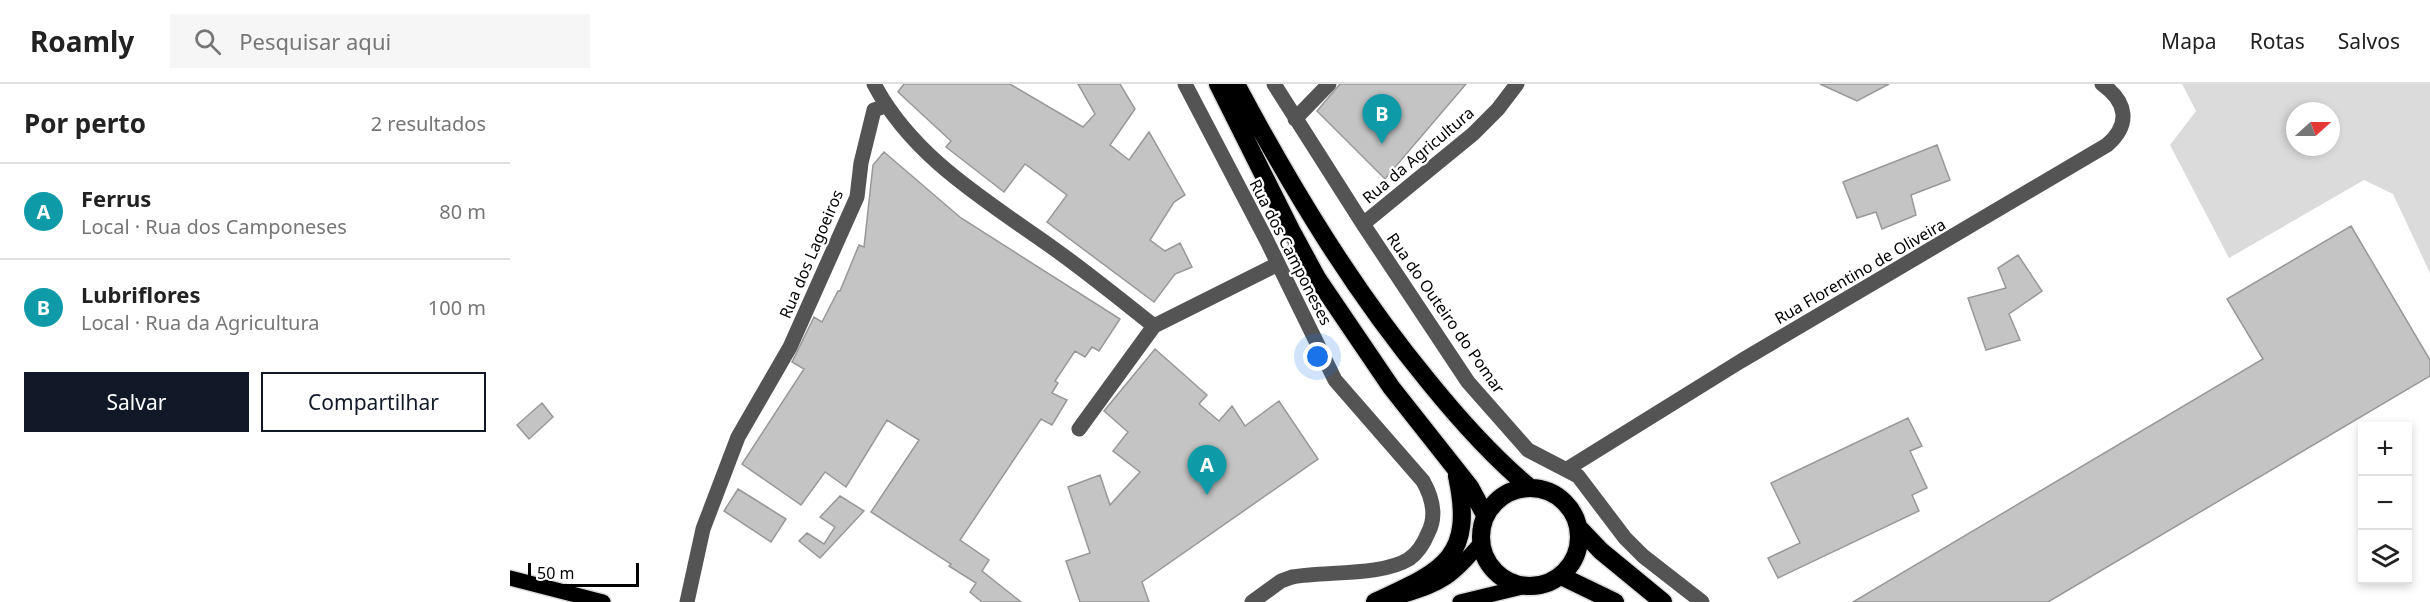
<!DOCTYPE html>
<html lang="pt">
<head>
<meta charset="utf-8">
<style>
  :root { --surface:#fff; --page:#f6f6f6; --text:#222; --muted:#767676; --line:#e0e0e0; --accent:#111827 }
  body { margin:0; font-family:"Noto Sans",sans-serif; background:var(--page); color:var(--text) }
  .controls { position:absolute; right:18px; bottom:18px; display:grid; overflow:hidden; border-radius:0px; box-shadow:0 3px 9px #0003 }
  .controls button { width:54px; height:54px; display:grid; place-items:center; padding:0; border:0; border-bottom:2px solid var(--line); background:var(--surface); color:var(--text); font:30px sans-serif }
  .compass { position:absolute; left:1776px; top:18px; width:54px; height:54px; border-radius:50%; background:var(--surface); box-shadow:0 3px 9px #0003; rotate:69deg }
  .scale { position:absolute; left:18px; bottom:15px; width:111px; box-sizing:border-box; padding-left:6px; border:3px solid #000; border-top:0; font-size:16px; line-height:21px; white-space:nowrap; color:#000; -webkit-text-stroke:4px #fff; paint-order:stroke }
  .you { position:absolute; left:808px; top:273px; width:21px; height:21px; margin:-15px; border:4px solid #fff; border-radius:50%; background:#1a73e8; box-shadow:0 0 0 9px #1a73e833 }
  .badge { display:grid; place-items:center; width:39px; height:39px; border-radius:50%; background:var(--accent); color:#fff; font-size:20px; font-weight:700 }
  .pin { position:absolute; translate:-50% -50px; filter:drop-shadow(0 2px 3px #0008) }
  .pin::after { content:''; position:absolute; top:32px; width:21px; height:18px; background:inherit; clip-path:polygon(0 0,100% 0,50% 100%) }
  .list { margin:0; padding:0; list-style:none }
  h2 { display:flex; justify-content:space-between; align-items:center; height:78px; margin:0; padding:0 24px; font-size:26px }
  h2 small { font-size:20px; font-weight:400; color:var(--muted) }
  .list li { display:grid; grid-template-columns:39px 1fr auto; gap:18px; align-items:center; box-sizing:border-box; height:96px; padding:0 24px; border-top:2px solid var(--line) }
  .list b { display:block; font-size:22px; white-space:nowrap }
  .list p { margin:0; font-size:20px; white-space:nowrap; color:var(--muted) }
  .list em { font-size:20px; font-style:normal; color:var(--muted) }
  .actions { display:flex; gap:12px; padding:18px 24px }
  .actions a { flex:1; padding:14px 0; border:2px solid var(--accent); border-radius:0px; text-align:center; font-size:21px; color:var(--accent) }
  .actions .main { background:var(--accent); color:#fff }
  .icon { flex:none; width:33px; height:33px; fill:none; stroke:currentColor; stroke-width:2; stroke-linecap:round; stroke-linejoin:round }
  .map { position:relative; flex:none; width:1920px; height:518px; overflow:hidden }
  header { display:flex; align-items:center; gap:36px; box-sizing:border-box; height:84px; padding:0 30px; background:var(--surface); border-bottom:2px solid var(--line) }
  header strong { font-size:28px }
  nav { display:flex; gap:33px; margin-inline-start:auto; font-size:21px }
  .search { width:420px; height:54px; background:var(--page); display:flex; align-items:center; gap:15px; box-sizing:border-box; padding:0 21px; border-radius:0px; color:var(--muted); font-size:22px }
  main { display:flex }
  aside { flex:1; background:var(--surface) }
  .map>svg:first-child { display:block }
  .green { fill:#dbdbdb; fill-rule:evenodd }
  .building { fill:#c4c4c4; stroke:#989898; stroke-width:1.5 }
  .lines { fill:none; stroke-linecap:round; stroke-linejoin:round }
  .major-casing { stroke:#dbdbdb; stroke-width:18 }
  .highway-casing { stroke:#dbdbdb; stroke-width:21 }
  .minor { stroke:#545454; stroke-width:15 }
  .major { stroke:#000; stroke-width:15 }
  .highway { stroke:#000; stroke-width:18 }
  .labels { text-anchor:middle; dominant-baseline:central; stroke-width:4.5; stroke-linejoin:round; paint-order:stroke }
  .street-label { font-size:16px; fill:#000; stroke:#fff }
</style>
</head>
<body>
<header>
<strong>Roamly</strong>
<div class="search"><svg class="icon" aria-label="search" viewBox="0 0 24 24"><circle cx="10" cy="10" r="6"/><path d="M15 15l6 6"/></svg>Pesquisar aqui</div>
<nav><a>Mapa</a><a>Rotas</a><a>Salvos</a></nav>
</header>
<main>
<aside>
<h2>Por perto<small>2 resultados</small></h2>
<ul class="list">
<li><span class="badge" style="background:#0f9aa8">A</span><div><b>Ferrus</b><p>Local · Rua dos Camponeses</p></div><em>80 m</em></li>
<li><span class="badge" style="background:#0f9aa8">B</span><div><b>Lubriflores</b><p>Local · Rua da Agricultura</p></div><em>100 m</em></li>
</ul>
<div class="actions"><a class="main">Salvar</a><a>Compartilhar</a></div>
</aside>
<div class="map">
<svg width="1920" height="518" viewBox="0 0 1920 518">
  <rect width="100%" height="100%" fill="#fff"/>
  <path class="green" d="M1672,0H1920V189L1883,110L1854,96L1719,174L1660,61L1686,27ZM1785,27H1821V63H1785Z"/>
  <path class="building" d="M394,0H500L573,43L585,30L568,0H610L625,25L600,61L619,76L639,48L675,111L664,118L640,156L655,167L670,159L682,183L665,190L644,218L537,138L557,111L515,80L494,108L436,63L441,57L388,8Z
    M830,0H956L875,95L807,27Z
    M1310,0H1379L1347,17Z
    M1427,61L1440,96L1401,111L1406,131L1372,145L1366,128L1347,134L1333,98Z
    M374,68L451,134L610,235L589,267L582,263L575,273L565,267L545,297L548,299L542,309L557,316L542,341L531,335L450,456L479,476L472,487L511,518H472L460,508L466,499L439,482L441,480L361,428L409,356L377,336L336,403L315,388L291,421L232,380L294,285L282,278L304,233L312,238L328,207H330L349,161L354,163L363,81Z
    M1841,142L1920,276V292L1538,518H1343L1753,275L1717,215Z
    M1508,171L1532,207L1499,230L1510,256L1476,266L1458,214L1496,204L1488,184Z
    M645,265L697,311L689,320L709,337L722,322L735,342L769,317L808,375L632,498L639,518H570L556,477L580,469L558,403L590,391L600,421L630,388L603,367L618,348L594,327Z
    M32,319L43,333L19,355L7,341Z
    M1398,334L1412,362L1400,367L1417,404L1402,411L1409,427L1268,494L1258,474L1290,459L1261,399Z
    M228,405L276,435L261,458L214,427Z
    M330,412L354,427L310,474L289,457L297,449L314,460L325,443L310,433Z"/>
  <g class="lines">
    <g class="major-casing">
      <path id="major" d="M0,494L93,518
        M891,512C936,498 940,494 971,459
        M950,518L1016,502"/>
    </g>
    <g class="highway-casing">
      <path id="highway" d="M708,0L781,146L807,194L881,303L960,403L975,431
        M726,0C782,105 843,206 919,298C949,335 982,372 1019,403
        M971 453a49 49 0 1 1 98 0a49 49 0 1 1-98 0Z
        M1069,444L1091,467L1153,518
        M1051,492L1105,518
        M865,518C932,487 965,475 947,392"/>
    </g>
    <path class="minor" d="M364,0C403,74 477,117 543,164C578,189 611,216 644,242L768,180
      M675,0L756,155L825,296L913,397C922,413 927,432 918,449C914,459 909,468 899,475C872,492 815,487 782,493L771,497L742,518
      M764,0L853,140L958,298L1018,366L1068,392L1115,454L1133,472L1192,518
      M785,35L819,0
      M853,140L963,50L988,25L1007,0
      M569,345L644,242
      M1057,385L1231,277L1597,61C1621,40 1617,18 1592,0
      M177,518L193,445L228,353L280,263L347,113L351,79L364,26L375,22"/>
    <use href="#major" class="major"/>
    <use href="#highway" class="highway"/>
  </g>
  <g class="labels">
    <g class="street-label">
      <text transform="translate(908 71) rotate(-40)">Rua da Agricultura</text>
      <text transform="translate(781 168) rotate(63)">Rua dos Camponeses</text>
      <text transform="translate(301 170) rotate(-67)">Rua dos Lagoeiros</text>
      <text transform="translate(1350 187) rotate(-30)">Rua Florentino de Oliveira</text>
      <text transform="translate(936 229) rotate(55)">Rua do Outeiro do Pomar</text>
    </g>
  </g>
</svg>
<div class="controls">
<button>+</button>
<button>−</button>
<button><svg class="icon" aria-label="layers" viewBox="0 0 24 24"><path d="M12 4l9 5-9 5-9-5zM3 14l9 5 9-5"/></svg></button>
</div>
<svg class="compass" viewBox="-18 -18 36 36"><path d="M0-13l5 13h-10z" fill="#e53935"/><path d="M0 13l5-13h-10z" fill="#767676"/></svg>
<div class="scale">50 m</div>
<div class="you"></div>
<div class="pin badge" style="left:697px;top:411px;background:#0f9aa8">A</div>
<div class="pin badge" style="left:872px;top:60px;background:#0f9aa8">B</div>
</div>
</main>
</body>
</html>
